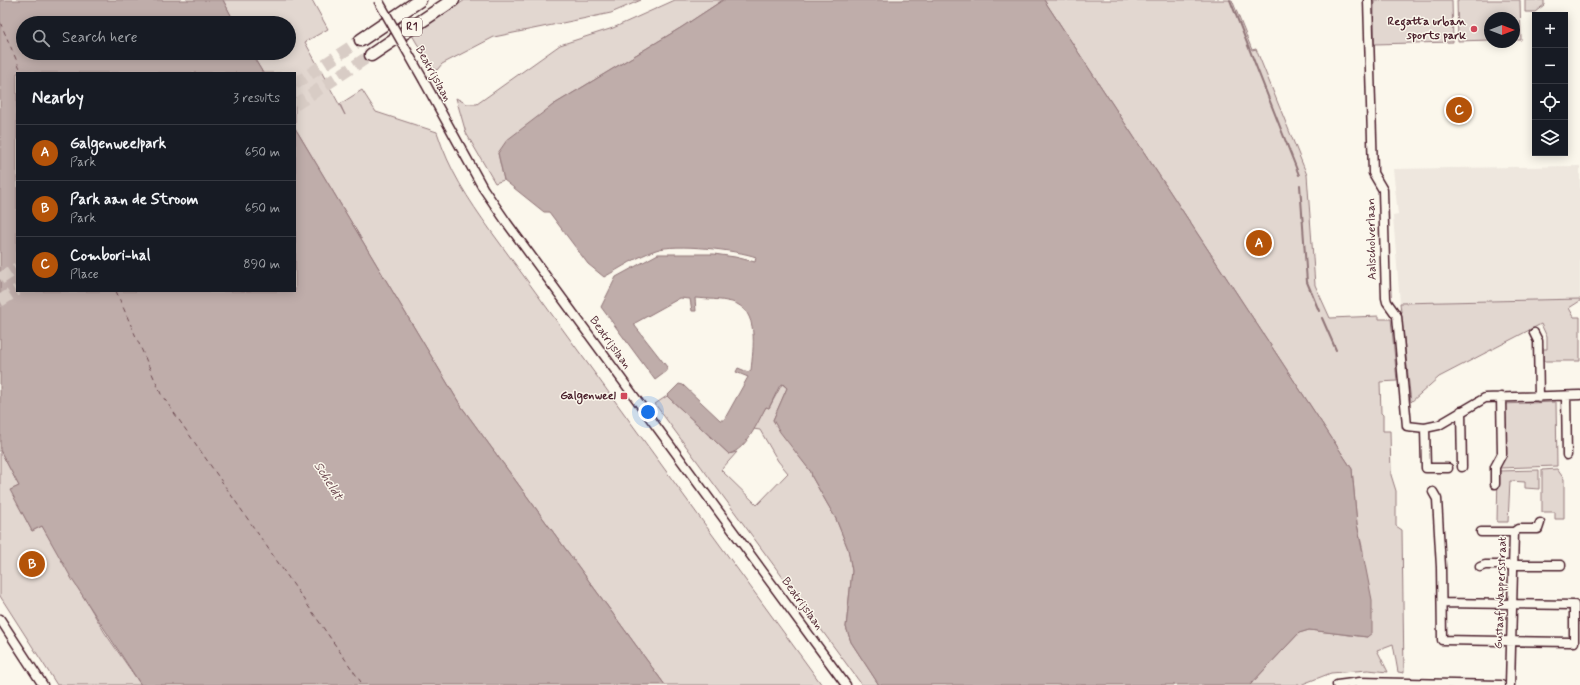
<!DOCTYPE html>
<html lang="en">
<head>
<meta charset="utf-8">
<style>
  :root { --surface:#171b24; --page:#242831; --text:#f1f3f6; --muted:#9ea1a6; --line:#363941; --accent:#b45309 }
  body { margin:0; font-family:Mynerve,sans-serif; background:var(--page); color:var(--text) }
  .controls { position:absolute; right:12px; top:12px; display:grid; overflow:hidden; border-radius:0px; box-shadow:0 2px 10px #0003 }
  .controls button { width:36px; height:36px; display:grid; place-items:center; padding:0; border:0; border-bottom:1px solid var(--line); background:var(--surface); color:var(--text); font:20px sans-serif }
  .compass { position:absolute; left:1484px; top:12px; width:36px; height:36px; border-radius:50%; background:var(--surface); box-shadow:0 2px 10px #0003; rotate:90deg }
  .you { position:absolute; left:648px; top:412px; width:14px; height:14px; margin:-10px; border:3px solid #fff; border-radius:50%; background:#1a73e8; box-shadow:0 0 0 6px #1a73e833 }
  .badge { display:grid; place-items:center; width:26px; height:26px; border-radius:50%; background:var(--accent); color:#fff; font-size:13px; font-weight:700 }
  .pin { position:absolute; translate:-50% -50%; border:2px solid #fff; box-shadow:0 1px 4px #0006 }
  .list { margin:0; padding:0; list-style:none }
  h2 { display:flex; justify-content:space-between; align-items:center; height:52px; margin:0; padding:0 16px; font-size:17px }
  h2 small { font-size:13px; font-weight:400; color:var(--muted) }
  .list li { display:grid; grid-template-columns:26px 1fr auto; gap:12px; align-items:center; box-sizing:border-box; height:56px; padding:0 16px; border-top:1px solid var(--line) }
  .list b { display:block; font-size:15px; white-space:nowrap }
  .list p { margin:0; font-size:13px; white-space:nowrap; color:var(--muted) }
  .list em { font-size:13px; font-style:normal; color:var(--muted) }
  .icon { flex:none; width:22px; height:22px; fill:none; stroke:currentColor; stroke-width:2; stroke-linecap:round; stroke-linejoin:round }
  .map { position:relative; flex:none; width:1580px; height:685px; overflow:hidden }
  .search { position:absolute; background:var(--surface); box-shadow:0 2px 10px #0003; left:16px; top:16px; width:280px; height:44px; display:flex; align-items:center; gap:10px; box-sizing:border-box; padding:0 14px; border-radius:22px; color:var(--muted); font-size:15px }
  .panel { position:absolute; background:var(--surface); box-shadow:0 2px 10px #0003; left:16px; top:72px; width:280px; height:220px; border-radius:0px }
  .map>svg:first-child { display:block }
  .built { fill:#eee7de }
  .green { fill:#e2d7d0; stroke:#967b7e }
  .water { fill:#bfadaa; stroke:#907477 }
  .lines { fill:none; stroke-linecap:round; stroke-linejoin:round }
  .stream { stroke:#907477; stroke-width:2 }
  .ferry { stroke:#6d4a51; stroke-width:1; stroke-dasharray:5 4; stroke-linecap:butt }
  .highway-tunnel { stroke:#d8ccc5; stroke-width:12; stroke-dasharray:12 6; stroke-linecap:butt }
  .minor-casing { stroke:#4a1f2b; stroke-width:11 }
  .highway-casing { stroke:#4a1f2b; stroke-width:15 }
  .minor { stroke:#fbf7ec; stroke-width:8 }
  .highway { stroke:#fbf7ec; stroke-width:12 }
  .minor-bridge-casing { stroke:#4a1f2b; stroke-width:11; stroke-linecap:butt }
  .minor-bridge { stroke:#fbf7ec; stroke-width:8 }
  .poi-dot { fill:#d1495b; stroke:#fbf7ec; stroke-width:1.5 }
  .labels { text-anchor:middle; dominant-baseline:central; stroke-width:3; stroke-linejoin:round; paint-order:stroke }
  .shield { fill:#fbf7ec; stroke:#7f6065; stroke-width:1 }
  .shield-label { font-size:11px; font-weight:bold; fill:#4a1f2b }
  .poi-label { font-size:12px; font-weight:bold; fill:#4a1f2b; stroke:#fbf7ec; text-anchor:end }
  .street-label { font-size:12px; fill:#4a1f2b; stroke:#fbf7ec }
  .water-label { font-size:13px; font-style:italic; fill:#6d4a51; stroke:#fbf7ec }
</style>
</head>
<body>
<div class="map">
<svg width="1580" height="685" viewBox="0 0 1580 685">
  <rect width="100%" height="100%" fill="#fbf7ec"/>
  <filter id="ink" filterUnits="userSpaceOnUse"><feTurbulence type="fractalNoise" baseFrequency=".025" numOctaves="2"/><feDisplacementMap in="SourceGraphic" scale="8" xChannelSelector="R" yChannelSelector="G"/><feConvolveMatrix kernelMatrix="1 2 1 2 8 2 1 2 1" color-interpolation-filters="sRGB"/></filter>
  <g filter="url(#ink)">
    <path class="built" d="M1580,166V299L1400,303L1393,216L1398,215L1393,169Z"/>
    <path class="green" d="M223,0H312L328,29L305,42L345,115L340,104L362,90L376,112L437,132C449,170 468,199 491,231L822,685H665L461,406L295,128V73H263L251,53H289V23H235Z
      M465,0H641L611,13L494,37L442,64L437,70L430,66L412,35Z
      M675,0H723L682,27L553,105L498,153L504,180L495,183L466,133L456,98L467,104H477L560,45L613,28Z
      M1044,0H1232L1252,50L1256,49L1307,175L1315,285L1330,318L1379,316V319H1391L1397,381L1380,382L1381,413L1383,415V431H1390L1391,475L1396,491V526L1402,530L1404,673L1398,672L1393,644L1377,650L1388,672L1368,670L1331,673L1300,685H1250L1299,633L1309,630L1367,637L1363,551L1357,524L1352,469Z
      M1374,0H1452L1453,42L1374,44Z
      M1457,0H1520L1521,40H1514V18H1490V40L1458,41Z
      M1525,0H1544V5L1535,12H1525Z
      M1580,299V301L1569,308L1574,317H1580V361H1543V349H1547V337L1541,324L1439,377L1411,402L1400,303Z
      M782,384L787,388L773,420L811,472L812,477L836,519L848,549L852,571L846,627L851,642L879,685H862L655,404L667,396L729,454L737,452L721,470L757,505L788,473L778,461L760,430L753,429L766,407L769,408Z
      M1556,402L1557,466L1500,468L1502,404Z
      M0,450L19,486L11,490L32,531L42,526L105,633L141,685H57L0,596Z
      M1557,469L1564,479V519H1555V512H1542V470Z
      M1539,470V489L1525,488V482L1510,481L1508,522H1497L1498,471Z"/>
    <path class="water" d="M0,0H223L235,23H23V53H251L263,73H17V291H295V128L461,406L665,685H141L73,581L42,526L32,531L10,490L19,486L0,450Z
      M723,0H1044L1352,469L1357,524L1372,600V633L1367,637L1309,630L1299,633L1250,685H879L851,642L846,627L852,571L848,549L836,519L812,477L811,472L780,432L773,420L787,388L783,384L780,385L769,408L766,407C757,423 747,449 729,454L667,396L679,384L683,385L720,420H724L748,377L736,372L738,368L748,372L751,370C753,349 760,310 732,302C720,299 707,299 695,298L696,311H692L690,299L680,298L635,323V326L667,367V371L655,380L601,307L616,277L658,254H714L735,257L755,262L756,257C737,250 675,243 656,250C638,256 621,268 604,277L588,264L549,212H544L504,180L498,153L507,140L553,105L682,27Z"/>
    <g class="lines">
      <path class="stream" d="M1230,0L1299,175
        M1300,185L1307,282L1319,311
        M1322,318L1336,350"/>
      <path class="ferry" d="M0,22L22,73
        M116,291L161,394L363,685"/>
      <path class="highway-tunnel" d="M295,84L361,40
        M295,105L371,55
        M0,279L17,268
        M0,301L17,290"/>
      <g class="minor-casing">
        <path id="minor" d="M1368,0L1373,173L1383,190L1386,298L1387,302L1397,316L1407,426L1425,428
          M424,81L483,188L507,223L846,685
          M1534,333L1538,341L1539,397
          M1566,396L1567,455
          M1461,411L1462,467
          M1448,468H1426L1425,428L1439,425L1485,398L1580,395
          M1495,484V467L1502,454L1501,397
          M1433,492L1437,499L1441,567L1442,640L1570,642
          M1481,532H1514
          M1480,567L1485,565H1561
          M1442,603L1574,605V642
          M0,619L43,685
          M1337,685L1360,682L1501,685
          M1510,685L1514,532L1518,529H1538L1540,523"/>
      </g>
      <g class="highway-casing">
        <path id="highway" d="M361,40L420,0
          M371,55L453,0"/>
      </g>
      <use href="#minor" class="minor"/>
      <use href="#highway" class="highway"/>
      <g class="minor-bridge-casing">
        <path id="minor-bridge" d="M378,0L424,81"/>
      </g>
      <use href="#minor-bridge" class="minor-bridge"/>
    </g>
  </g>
  <g class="poi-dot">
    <circle cx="1474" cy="29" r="4"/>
    <rect x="620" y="392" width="8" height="8" rx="2"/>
  </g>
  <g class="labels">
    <rect class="shield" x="402" y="18" width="20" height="18" rx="3"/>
    <g class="shield-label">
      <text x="412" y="27">R1</text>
    </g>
    <g class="poi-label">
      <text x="1466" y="22">Regatta urban<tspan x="1466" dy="14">sports park</tspan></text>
      <text x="616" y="396">Galgenweel</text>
    </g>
    <g class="street-label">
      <text transform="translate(433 74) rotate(61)">Beatrijslaan</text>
      <text transform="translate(1372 239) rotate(-91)">Aalscholverlaan</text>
      <text transform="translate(610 343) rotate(54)">Beatrijslaan</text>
      <text transform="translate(1501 593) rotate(-88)">Gustaaf Wappersstraat</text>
      <text transform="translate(802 604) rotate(54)">Beatrijslaan</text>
    </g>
    <g class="water-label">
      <text transform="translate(328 481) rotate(58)">Scheldt</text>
    </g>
  </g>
</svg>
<div class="controls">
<button>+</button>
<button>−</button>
<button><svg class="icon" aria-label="locate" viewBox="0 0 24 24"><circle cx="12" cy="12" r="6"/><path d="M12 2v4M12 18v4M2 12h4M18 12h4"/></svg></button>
<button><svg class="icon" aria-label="layers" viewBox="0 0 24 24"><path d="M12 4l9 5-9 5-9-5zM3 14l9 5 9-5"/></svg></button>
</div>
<svg class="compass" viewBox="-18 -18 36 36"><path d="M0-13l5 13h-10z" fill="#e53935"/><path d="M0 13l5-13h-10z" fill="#9ea1a6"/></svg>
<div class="you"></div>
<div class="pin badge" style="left:1259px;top:243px">A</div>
<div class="pin badge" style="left:32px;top:564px">B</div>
<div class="pin badge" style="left:1459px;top:110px">C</div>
<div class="search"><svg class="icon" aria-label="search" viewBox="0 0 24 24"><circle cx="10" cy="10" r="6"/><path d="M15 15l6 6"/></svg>Search here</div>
<section class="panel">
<h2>Nearby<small>3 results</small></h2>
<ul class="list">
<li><span class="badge">A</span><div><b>Galgenweelpark</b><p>Park</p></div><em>650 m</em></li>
<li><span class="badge">B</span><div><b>Park aan de Stroom</b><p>Park</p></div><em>650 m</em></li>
<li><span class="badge">C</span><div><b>Combori-hal</b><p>Place</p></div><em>890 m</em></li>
</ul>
</section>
</div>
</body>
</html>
